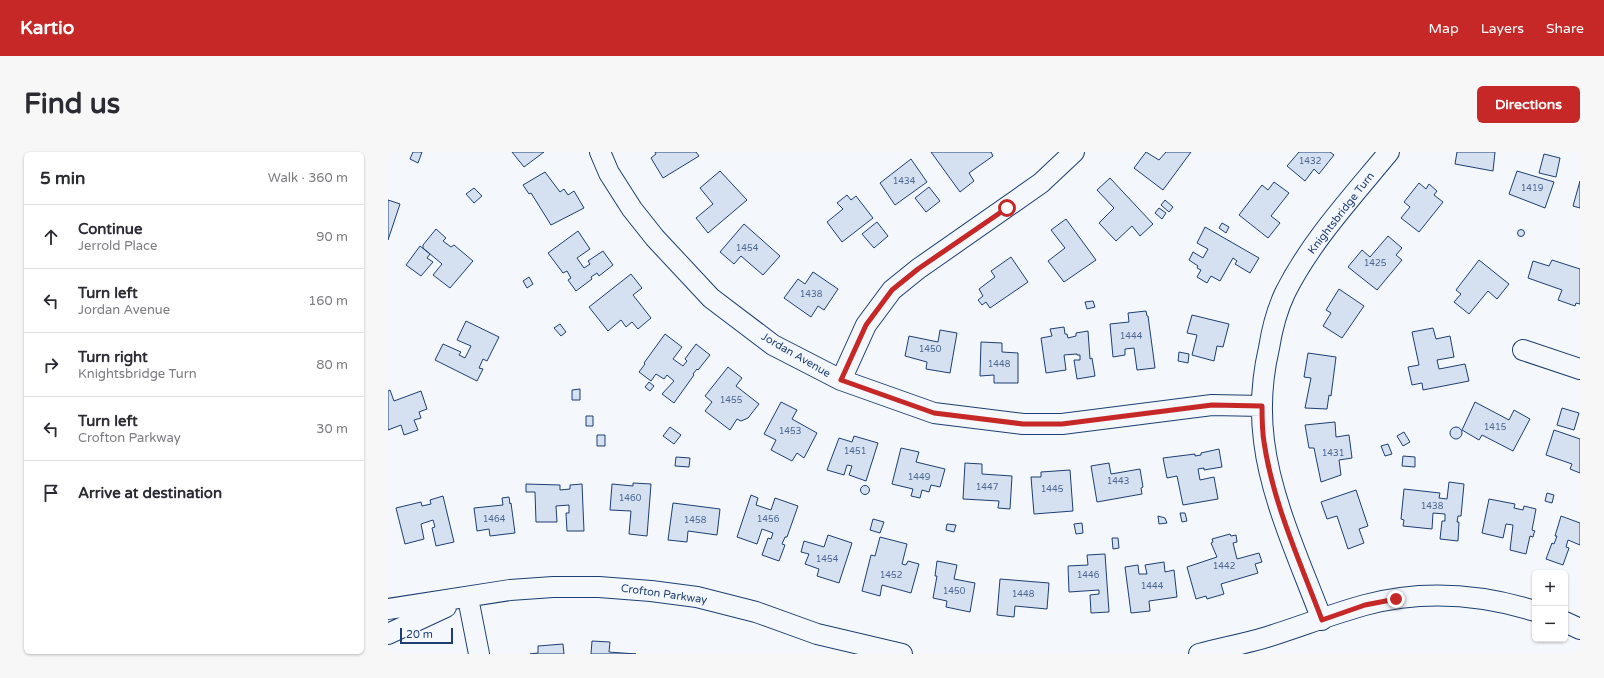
<!DOCTYPE html>
<html lang="en">
<head>
<meta charset="utf-8">
<style>
  :root { --surface:#fff; --page:#f7f7f7; --text:#2b2b33; --muted:#7c7c81; --line:#e1e1e2; --accent:#c62828 }
  body { margin:0; font-family:"Varela Round",sans-serif; background:var(--page); color:var(--text) }
  .controls { position:absolute; right:12px; bottom:12px; display:grid; overflow:hidden; border-radius:6px; box-shadow:0 1px 3px #0004 }
  .controls button { width:36px; height:36px; display:grid; place-items:center; padding:0; border:0; border-bottom:1px solid var(--line); background:var(--surface); color:var(--text); font:20px sans-serif }
  .scale { position:absolute; left:12px; bottom:10px; width:53px; box-sizing:border-box; padding-left:4px; border:2px solid #1d3f73; border-top:0; font-size:11px; line-height:14px; white-space:nowrap; color:#1d3f73; -webkit-text-stroke:3px #f4f7fb; paint-order:stroke }
  .stop { position:absolute; width:12px; height:12px; margin:-9px; border:3px solid #c62828; border-radius:50%; background:#fff }
  .stop.end { background:#c62828; border-color:#fff; box-shadow:0 1px 4px #0008 }
  .list { margin:0; padding:0; list-style:none }
  h2 { display:flex; justify-content:space-between; align-items:center; height:52px; margin:0; padding:0 16px; font-size:17px }
  h2 small { font-size:13px; font-weight:400; color:var(--muted) }
  .list li { display:grid; grid-template-columns:26px 1fr auto; gap:12px; align-items:center; box-sizing:border-box; height:64px; padding:0 16px; border-top:1px solid var(--line) }
  .list b { display:block; font-size:15px; white-space:nowrap }
  .list p { margin:0; font-size:13px; white-space:nowrap; color:var(--muted) }
  .list em { font-size:13px; font-style:normal; color:var(--muted) }
  .icon { flex:none; width:22px; height:22px; fill:none; stroke:currentColor; stroke-width:2; stroke-linecap:round; stroke-linejoin:round }
  .map { position:relative; flex:none; width:1192px; height:502px; overflow:hidden; border-radius:6px }
  header { display:flex; align-items:center; gap:24px; box-sizing:border-box; height:56px; padding:0 20px; background:var(--accent); color:#fff }
  header strong { font-size:19px }
  nav { display:flex; gap:22px; margin-inline-start:auto; font-size:14px }
  .intro { display:flex; align-items:center; justify-content:space-between; box-sizing:border-box; height:96px; padding:0 24px }
  h1 { margin:0; font-size:28px }
  .button { padding:10px 18px; border-radius:6px; background:var(--accent); color:#fff; font-size:14px; font-weight:700 }
  main { display:flex; gap:24px; padding:0 24px }
  aside { flex:1; background:var(--surface); border-radius:6px; box-shadow:0 1px 3px #0004 }
  .map>svg:first-child { display:block }
  .building { fill:#d5e0f0; stroke:#1d3f73 }
  .lines { fill:none; stroke-linecap:round; stroke-linejoin:round }
  .minor-casing { stroke:#1d3f73; stroke-width:22 }
  .minor { stroke:#f4f7fb; stroke-width:20 }
  .route { stroke:#c62828; stroke-width:5 }
  .labels { text-anchor:middle; dominant-baseline:central; stroke-width:3; stroke-linejoin:round; paint-order:stroke }
  .number-label { font-size:9px; fill:#4b6792 }
  .street-label { font-size:11px; fill:#1d3f73; stroke:#f4f7fb }
</style>
</head>
<body>
<header>
<strong>Kartio</strong>
<nav><a>Map</a><a>Layers</a><a>Share</a></nav>
</header>
<div class="intro"><h1>Find us</h1><a class="button">Directions</a></div>
<main>
<aside>
<h2>5 min<small>Walk · 360 m</small></h2>
<ul class="list">
<li><svg class="icon" aria-label="ahead" viewBox="0 0 24 24"><path d="M12 20V5M6 11l6-6 6 6"/></svg><div><b>Continue</b><p>Jerrold Place</p></div><em>90 m</em></li>
<li><svg class="icon" aria-label="left" viewBox="0 0 24 24"><path d="M17 20v-9H6M10 6l-5 5 5 5"/></svg><div><b>Turn left</b><p>Jordan Avenue</p></div><em>160 m</em></li>
<li><svg class="icon" aria-label="right" viewBox="0 0 24 24"><path d="M7 20v-9h11M14 6l5 5-5 5"/></svg><div><b>Turn right</b><p>Knightsbridge Turn</p></div><em>80 m</em></li>
<li><svg class="icon" aria-label="left" viewBox="0 0 24 24"><path d="M17 20v-9H6M10 6l-5 5 5 5"/></svg><div><b>Turn left</b><p>Crofton Parkway</p></div><em>30 m</em></li>
<li><svg class="icon" aria-label="arrive" viewBox="0 0 24 24"><path d="M6 21V4h12l-3 4 3 4H6"/></svg><div><b>Arrive at destination</b></div></li>
</ul>
</aside>
<div class="map">
<svg width="1192" height="502" viewBox="0 0 1192 502">
  <rect width="100%" height="100%" fill="#f4f7fb"/>
  <path class="building" d="M25,0H34L30,11L22,7Z
    M124,0H156L136,15Z
    M267,0H308L311,4L275,26L263,6L268,2Z
    M543,0H603L605,4L581,21L586,29L572,40Z
    M758,0L771,8L778,0H803L775,38L746,16Z
    M911,0H942L946,3L931,22L926,17L917,29L899,14Z
    M1069,0H1107L1105,19L1067,12Z
    M1156,2L1172,6L1168,25L1151,21Z
    M523,7L539,30L507,53L492,31Z
    M332,19L359,48L320,81L308,66L325,52L312,36Z
    M1129,19L1166,30L1157,56L1121,42Z
    M157,20L172,40L176,37L180,43L186,39L196,56L163,73L143,41L141,42L135,33Z
    M722,26L765,72L752,84L744,74L728,89L711,71L726,56L709,38Z
    M1192,29V56L1185,54Z
    M886,30L901,41L883,64L892,71L880,86L851,63L874,33L880,38Z
    M1031,31L1038,37L1041,32L1049,39L1046,43L1055,50L1031,80L1013,66L1022,55L1016,50Z
    M541,35L552,49L538,60L527,46Z
    M86,36L94,44L86,51L78,42Z
    M459,43L463,48L468,44L485,66L454,90L439,70L455,57L449,51Z
    M0,48L12,52L0,88Z
    M777,48L785,55L781,60L773,53Z
    M771,56L778,61L774,67L767,61Z
    M678,67L708,108L676,130L660,109L677,96L663,78Z
    M489,70L500,84L486,96L474,82Z
    M834,71L841,75L838,81L831,76Z
    M356,72L392,104L375,123L353,104L346,112L332,100Z
    M817,75L871,106L862,121L847,112L849,109L845,106L832,129L823,124L819,131L809,125L813,118L809,116L810,114L801,108L805,100L815,106L820,97L809,91Z
    M48,77L58,86L55,89L63,95L66,93L85,109L62,136L45,123L54,112L35,96V93Z
    M1129.5 81a3.5 3.5 0 1 1 7 0a3.5 3.5 0 1 1-7 0Z
    M190,79L202,97L189,106L196,116L202,112L200,109L215,99L225,113L211,124L209,121L203,125L204,127L188,139L180,128L183,126L179,119L175,121L160,101Z
    M1000,84L1014,96L1008,103L1014,108L989,138L960,115L974,98L982,105Z
    M32,94L42,102L39,106L45,110L33,124L18,113Z
    M623,105L640,130L602,156L598,150L594,153L590,148L595,144L591,137L607,125L603,119Z
    M1091,108L1121,132L1109,147L1100,139L1081,162L1066,150L1073,142L1068,138Z
    M1164,108L1192,117V152L1188,151L1187,154L1170,148L1174,138L1140,126L1145,109L1161,114Z
    M425,120L450,137L436,158L430,154L423,165L396,146L410,127L417,132Z
    M243,122L254,136L245,143L263,166L250,177L244,170L238,175L233,168L220,179L201,155Z
    M141,125L145,132L139,136L135,129Z
    M951,137L976,154L954,186L935,174L943,161L938,158Z
    M705,149L707,155L699,157L697,150Z
    M758,159L759,164H760L767,216L749,218L746,196L737,197V203L725,205L722,172L741,170L740,161Z
    M804,163L841,172L835,195L829,194L826,209L804,203L809,183L799,181Z
    M78,169L111,185L99,209L95,207L91,216L95,217L89,229L47,208L55,192L73,200L71,203L77,206L83,194L69,188Z
    M172,172L178,180L173,184L166,176Z
    M676,175L677,182H679L680,186L688,184V181L700,179L702,207L704,206L707,224L689,227L686,208H692V203H689V202L676,203L678,218L658,221L653,186L664,184L662,177Z
    M1045,176L1048,187L1062,184L1066,205L1049,208L1051,217L1077,212L1081,229L1035,238L1034,231L1024,233L1020,215L1031,213L1024,180Z
    M552,178L569,181L562,221L538,217L539,210L517,204L521,184L550,190Z
    M277,182L294,195L285,207L295,214L299,209L297,207L308,192L322,203L310,218L309,217L305,222L306,223L286,251L274,242L286,229L279,223L276,227L268,222L263,229L251,220L257,212L256,211Z
    M593,190L614,191V200L630,201V231H606V223L592,224Z
    M791,200L801,202L800,211L790,209Z
    M920,201L948,205L943,244L941,243L939,257L917,256L923,226L916,225Z
    M340,215L354,226L348,234L371,252L360,266L353,269L349,267L342,278L317,259L324,250L317,244Z
    M261,230L266,234L262,239L257,235Z
    M192,237V248H184V238Z
    M2,238L6,249L33,239L39,257L31,260L33,266L26,268L30,278L16,283L13,273L0,278V239Z
    M393,250L409,258L404,267L429,281L416,306L409,301L404,309L383,298L388,288L376,282Z
    M1087,250L1121,268L1126,258L1142,267L1125,299L1094,283L1091,288L1074,278Z
    M1174,256L1191,261L1186,278L1169,273Z
    M198,264H205V274H198Z
    M947,270L948,285L961,283L964,306L951,308L953,323L933,330L926,296H921L917,273Z
    M282,275L293,283L286,292L275,284Z
    M1062 281a6 6 0 1 1 12 0a6 6 0 1 1-12 0Z
    M1166,278L1192,287V321L1182,317L1184,312L1158,303Z
    M1016,280L1022,290L1015,294L1009,284Z
    M209,283H217V294H209Z
    M466,284L490,291L478,329L461,323L464,314L459,313L456,323L439,318L451,286L464,290Z
    M1000,292L1004,302L997,304L993,294Z
    M513,296L531,300L528,310L557,317L552,335L543,333L541,340L534,338L532,346L523,344L525,337L504,332Z
    M831,297L834,315L816,318V316L810,317L812,328L826,325L830,347L795,353L789,324L779,326L775,306L807,302V304L813,303V301Z
    M1015,304L1027,305V315L1014,314Z
    M288,305L302,306L301,315L287,314Z
    M577,311L594,312V322L624,324L622,357L610,356L611,349L575,347Z
    M721,311L723,322L752,317L755,335L753,336L754,342L709,350L703,314Z
    M682,318L685,359L646,362L643,325H653V320Z
    M1061,330L1076,332L1073,364H1070L1069,370H1071L1070,389L1052,387L1054,369H1057V362L1045,361L1044,377L1015,374L1016,368L1013,367L1016,337L1052,341L1051,346L1059,347Z
    M245,331L263,332L259,384L241,382L243,359L222,358L224,332L245,334Z
    M138,332L172,333V338L182,337V333L194,332L196,379H179L178,361H181V353L168,354L169,370H148L147,340H138Z
    M472.5 338a4.5 4.5 0 1 1 9 0a4.5 4.5 0 1 1-9 0Z
    M968,338L980,374L971,377L976,391L960,397L949,364L939,367L933,350Z
    M1159,341L1166,343L1164,351L1157,349Z
    M363,343L370,346L368,353L383,358L387,346L410,354L399,385H397L394,392L397,393L391,409L374,403L380,386L383,387L385,381L374,377L369,392L349,385Z
    M55,344L66,390L48,394L44,376L47,375L45,368L33,372L36,387L17,392L8,356L33,350L34,354L43,352L42,348Z
    M121,345L122,352L123,351L127,381L102,384L101,377L89,379L86,356L115,353L114,346Z
    M1101,347L1127,352L1126,356L1135,358L1136,354L1148,357L1144,378L1147,379L1146,381L1145,385L1142,384L1138,402L1122,398L1125,373L1118,372L1115,386L1094,381Z
    M285,351L332,357L329,383L300,379L299,390L280,388Z
    M792,361H797L799,369L794,370Z
    M770,364L777,366L779,371L771,372Z
    M1173,364L1192,371V393L1180,388L1178,395L1181,396L1175,413L1158,407L1164,391L1166,392L1169,384H1167Z
    M485,367L496,370L492,381L482,378Z
    M694,371L695,381L688,382L686,372Z
    M559,372L568,373L566,380L558,378Z
    M842,382L843,384L848,383L849,390L845,391L849,407L871,401L874,410L867,412L870,421L833,432L836,442L819,447L818,444L808,447L799,415L829,405L823,391L825,390L824,387Z
    M440,383L464,391L451,431L429,424L431,417L417,412L421,402L413,400L416,389L436,395Z
    M492,385L519,392L514,412L518,413L520,409L531,412L523,441L494,433L492,444L474,439L483,403L487,404Z
    M724,386H730L731,396L725,397Z
    M717,402L721,460L703,461L702,443L711,442V438L681,440L680,414L700,413L699,403Z
    M549,409L569,413L566,427L587,431L582,460L558,455L559,449L545,446L549,424H547Z
    M776,410L777,420L786,418L789,445L761,449L762,459L743,461L737,415L750,413L751,422H759L757,413Z
    M612,427L661,431L659,457L627,454L626,465L609,463Z
    M204,489L222,490L221,500L248,502H203Z
    M175,492L176,502H142L150,501V494Z"/>
  <g class="lines">
    <g class="minor-casing">
      <path id="minor" d="M212,0L221,21L244,57L267,86L323,146L385,193L453,228L546,261L635,272H674L824,253L874,254
        M1135,198L1192,217
        M453,228L478,173L504,138L530,117L653,31L686,0
        M80,446L91,502
        M0,457L122,438L165,435H211L263,439L309,445L368,460L429,482L514,502
        M934,468C913,412 883,348 876,289C872,258 874,226 881,196C884,177 889,158 897,141C923,89 964,45 1001,0
        M1177,470L1192,477
        M0,482L58,455
        M811,502C833,496 856,492 879,485C911,475 944,462 977,453C1033,438 1092,442 1147,459"/>
    </g>
    <use href="#minor" class="minor"/>
  </g>
  <g class="lines">
    <path class="route" d="M619,56L530,117L504,138L478,173L453,228L546,261L635,272H674L824,253L874,254C874,266 874,278 876,290C885,351 912,410 934,468L977,453L1008,447"/>
  </g>
  <g class="labels">
    <g class="number-label">
      <text x="922" y="9">1432</text>
      <text x="516" y="29">1434</text>
      <text x="1144" y="36">1419</text>
      <text x="359" y="96">1454</text>
      <text x="987" y="111">1425</text>
      <text x="423" y="142">1438</text>
      <text x="743" y="184">1444</text>
      <text x="542" y="197">1450</text>
      <text x="611" y="212">1448</text>
      <text x="343" y="248">1455</text>
      <text x="1107" y="275">1415</text>
      <text x="402" y="279">1453</text>
      <text x="467" y="299">1451</text>
      <text x="945" y="301">1431</text>
      <text x="531" y="325">1449</text>
      <text x="730" y="329">1443</text>
      <text x="599" y="335">1447</text>
      <text x="664" y="337">1445</text>
      <text x="242" y="346">1460</text>
      <text x="1044" y="354">1438</text>
      <text x="106" y="367">1464</text>
      <text x="380" y="367">1456</text>
      <text x="307" y="368">1458</text>
      <text x="439" y="407">1454</text>
      <text x="836" y="414">1442</text>
      <text x="503" y="423">1452</text>
      <text x="700" y="423">1446</text>
      <text x="764" y="434">1444</text>
      <text x="566" y="439">1450</text>
      <text x="635" y="442">1448</text>
    </g>
    <g class="street-label">
      <text transform="translate(953 61) rotate(-52)">Knightsbridge Turn</text>
      <text transform="translate(408 203) rotate(30)">Jordan Avenue</text>
      <text transform="translate(276 442) rotate(8)">Crofton Parkway</text>
    </g>
  </g>
</svg>
<div class="controls">
<button>+</button>
<button>−</button>
</div>
<div class="scale">20 m</div>
<div class="stop" style="left:619px;top:56px"></div>
<div class="stop end" style="left:1008px;top:447px"></div>
</div>
</main>
</body>
</html>
